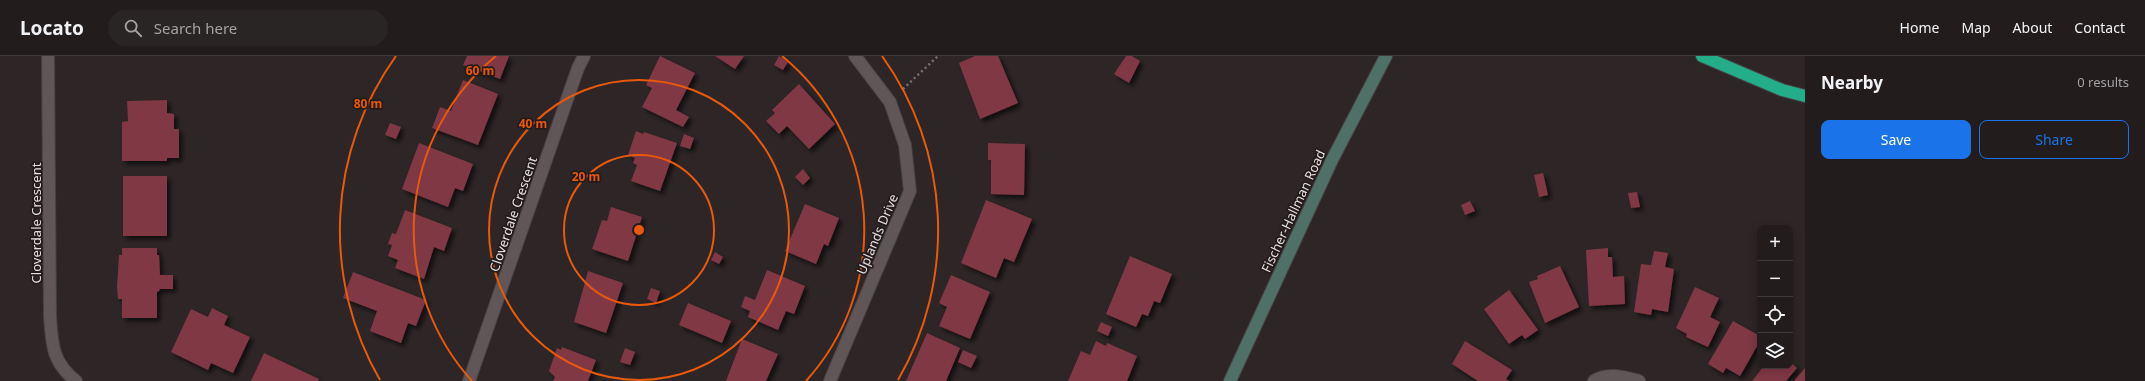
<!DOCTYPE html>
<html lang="en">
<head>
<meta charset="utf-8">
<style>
  :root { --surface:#221c1c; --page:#2a2525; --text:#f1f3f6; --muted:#a2a1a3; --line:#3f3a3b; --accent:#1a73e8 }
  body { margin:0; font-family:"Noto Sans",sans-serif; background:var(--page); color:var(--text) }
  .controls { position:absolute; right:12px; bottom:12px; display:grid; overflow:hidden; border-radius:8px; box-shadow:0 2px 10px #0003 }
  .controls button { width:36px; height:36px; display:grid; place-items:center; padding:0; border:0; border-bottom:1px solid var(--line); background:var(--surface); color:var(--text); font:20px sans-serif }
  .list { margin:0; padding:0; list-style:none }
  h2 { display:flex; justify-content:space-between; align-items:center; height:52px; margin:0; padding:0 16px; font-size:17px }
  h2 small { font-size:13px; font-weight:400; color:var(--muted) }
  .actions { display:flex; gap:8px; padding:12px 16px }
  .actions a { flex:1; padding:9px 0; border:1px solid var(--accent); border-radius:8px; text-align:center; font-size:14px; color:var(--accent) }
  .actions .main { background:var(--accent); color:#fff }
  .icon { flex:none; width:22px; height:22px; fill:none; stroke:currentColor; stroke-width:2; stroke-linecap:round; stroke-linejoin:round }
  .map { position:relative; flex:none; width:1805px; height:325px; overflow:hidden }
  header { display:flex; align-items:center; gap:24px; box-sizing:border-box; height:56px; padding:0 20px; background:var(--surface); border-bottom:1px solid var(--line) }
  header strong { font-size:19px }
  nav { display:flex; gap:22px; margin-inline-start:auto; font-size:14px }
  .search { width:280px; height:36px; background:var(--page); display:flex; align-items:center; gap:10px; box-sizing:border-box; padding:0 14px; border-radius:22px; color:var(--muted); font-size:15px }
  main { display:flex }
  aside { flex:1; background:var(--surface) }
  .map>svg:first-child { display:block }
  .building { fill:#803744; filter:url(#shadow) }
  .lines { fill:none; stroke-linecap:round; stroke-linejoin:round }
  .street-casing { stroke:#474041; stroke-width:14 }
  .secondary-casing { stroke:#474041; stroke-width:14 }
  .highway-casing { stroke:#474041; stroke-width:14 }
  .path { stroke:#787172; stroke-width:2.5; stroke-dasharray:2 3; stroke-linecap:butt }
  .street { stroke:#605657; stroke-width:12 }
  .secondary { stroke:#4e7066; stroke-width:12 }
  .highway { stroke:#23ad88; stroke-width:12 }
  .ring { fill:none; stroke:#e8590c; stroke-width:2 }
  .labels { text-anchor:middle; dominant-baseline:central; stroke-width:3.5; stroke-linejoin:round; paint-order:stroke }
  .street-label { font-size:13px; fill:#e5dfdf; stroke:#241b1c }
  .centre { fill:#e8590c; stroke:#241b1c; stroke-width:2 }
  .ring-label { font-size:12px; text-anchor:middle; font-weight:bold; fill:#e8590c; stroke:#241b1c; stroke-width:3.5; stroke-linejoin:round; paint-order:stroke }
</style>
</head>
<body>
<header>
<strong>Locato</strong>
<div class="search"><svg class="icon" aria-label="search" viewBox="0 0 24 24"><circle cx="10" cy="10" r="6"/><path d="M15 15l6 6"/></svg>Search here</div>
<nav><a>Home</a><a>Map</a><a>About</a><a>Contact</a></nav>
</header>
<main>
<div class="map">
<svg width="1805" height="325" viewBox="0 0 1805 325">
  <defs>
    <filter id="shadow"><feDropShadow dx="3.5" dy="3.5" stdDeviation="2" flood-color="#0009"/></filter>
  </defs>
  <rect width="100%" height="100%" fill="#2d2526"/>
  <path class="building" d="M467,0H509L500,23L463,9Z
    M660,0L695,17L676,54L689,61L683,71L642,51L652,32L646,29Z
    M715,0H744L735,13Z
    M779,0L788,6L783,14L774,9Z
    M975,0H998L1018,47L980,63L959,7Z
    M1126,0H1132L1140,5L1129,27L1114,18Z
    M463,24L498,38L478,89L432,72L440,51L451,55Z
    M799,28L835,68L809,93L787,70L779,78L766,65L775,57L772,54Z
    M167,44V57L174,58V73H179V102H167V105H122V66L128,65L127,45Z
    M390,67L401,71L396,83L385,79Z
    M636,75L643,78L644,76L677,87L660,135L631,125L637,109L633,107L635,102L628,99Z
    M684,78L694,82L690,93L680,90Z
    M419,87L473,108L463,135L455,132L448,151L402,133Z
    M988,87L1025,88L1024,139L991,138V104H988Z
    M803,113L810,122L803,129L795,121Z
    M1543,117L1548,139L1539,141L1534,119Z
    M123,120H167V180H123Z
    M1637,136L1640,151L1631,152L1628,137Z
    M986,144L1032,163L1014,206L1004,202L996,222L961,207Z
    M1470,145L1475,155L1465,159L1461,149Z
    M805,148L839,162L828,190L824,188L816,208L785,195Z
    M611,151L642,161L628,205L592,193L602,164L607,165Z
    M405,154L452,172L444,195L434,191L424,223L395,212L398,204L388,200L392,189L388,188L392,177L396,178Z
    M122,192H157V199H159L160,219H173V233H160L159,235L157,236V262H122V243H118L117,231L119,199H122Z
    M1608,192V201H1612L1613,221L1624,220L1625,248L1589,250L1586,194Z
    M1654,195L1668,197L1665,211L1674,213L1668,256L1652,253L1651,259L1634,256L1641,208L1651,209Z
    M715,196L723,201L719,208L711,204Z
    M1130,200L1172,218L1160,247L1154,245L1148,260L1142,258L1136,271L1106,258Z
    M1560,210L1579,251L1545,267L1529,226L1538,223L1537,220Z
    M767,214L805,230L794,258L786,255L778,274L748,261L750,255L741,251L745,240L755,244Z
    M588,215L623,227L606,277L574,266Z
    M353,216L426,244L416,270L408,267L401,287L370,275L377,255L343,242Z
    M951,219L990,236L970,283L939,270L947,251L939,247Z
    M1695,231L1719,242L1710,261L1720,266L1708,291L1686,281L1687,278L1676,272Z
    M651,232L660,235L656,247L647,243Z
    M1509,234L1538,274L1525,283L1522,279L1509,288L1484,253Z
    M688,247L731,265L722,287L679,269Z
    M212,252L228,260L224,269L250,281L233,317L211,307L208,314L171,296L191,253L208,261Z
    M1733,265L1760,280V285L1740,320L1726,312L1723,317L1708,308Z
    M1101,266L1112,271L1108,280L1097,275Z
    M927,277L960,292L946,325H906Z
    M742,283L778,298L766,325H726Z
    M1096,285L1106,290L1107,287L1137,300L1127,325H1068L1081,295L1090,299Z
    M1465,285L1512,314L1506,323L1509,325H1478L1452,308Z
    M562,291L596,304L588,325H553L555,321L549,315L557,292L561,294Z
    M625,292L635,296L630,309L620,306Z
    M963,294L977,300L971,312L958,306Z
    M264,297L319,323L318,325H251Z
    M1790,306L1797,312L1786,325H1752L1764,310H1790Z
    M1805,312V325H1794Z"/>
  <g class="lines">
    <g class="street-casing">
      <path id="street" d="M48,0L50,260C52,289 52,306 76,325
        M469,325L578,12L584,0
        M830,325L910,135L905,89L890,46L855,0
        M1594,325C1608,316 1624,321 1639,325"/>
    </g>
    <g class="secondary-casing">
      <path id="secondary" d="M1230,325L1332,104L1386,0"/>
    </g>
    <g class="highway-casing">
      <path id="highway" d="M1702,0L1782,34L1805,40"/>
    </g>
    <path class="path" d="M903,33L938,0"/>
    <use href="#street" class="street"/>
    <use href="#secondary" class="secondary"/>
    <use href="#highway" class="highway"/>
  </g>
  <g class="ring">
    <circle cx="639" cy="174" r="75"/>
    <circle cx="639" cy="174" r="150"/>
    <path d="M472 325A225 225 0 0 1 496 0M782 0A225 225 0 0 1 806 325"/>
    <path d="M380 324A299 299 0 0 1 396 0M882 0A299 299 0 0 1 898 324"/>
  </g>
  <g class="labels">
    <g class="street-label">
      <text transform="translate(1293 155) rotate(-65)">Fischer-Hallman Road</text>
      <text transform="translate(513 158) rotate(-71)">Cloverdale Crescent</text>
      <text transform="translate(36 167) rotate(-90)">Cloverdale Crescent</text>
      <text transform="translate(877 178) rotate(-67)">Uplands Drive</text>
    </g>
  </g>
  <circle cx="639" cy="174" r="6" class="centre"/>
  <g class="ring-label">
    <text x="480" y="19">60 m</text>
    <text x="368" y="52">80 m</text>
    <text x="533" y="72">40 m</text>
    <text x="586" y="125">20 m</text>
  </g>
</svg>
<div class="controls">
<button>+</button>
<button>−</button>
<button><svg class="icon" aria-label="locate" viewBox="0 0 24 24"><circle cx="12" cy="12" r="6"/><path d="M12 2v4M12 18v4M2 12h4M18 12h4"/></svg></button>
<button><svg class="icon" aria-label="layers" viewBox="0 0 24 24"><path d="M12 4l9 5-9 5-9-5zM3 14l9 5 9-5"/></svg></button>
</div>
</div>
<aside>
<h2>Nearby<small>0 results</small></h2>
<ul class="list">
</ul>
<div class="actions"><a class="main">Save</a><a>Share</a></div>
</aside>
</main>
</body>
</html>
